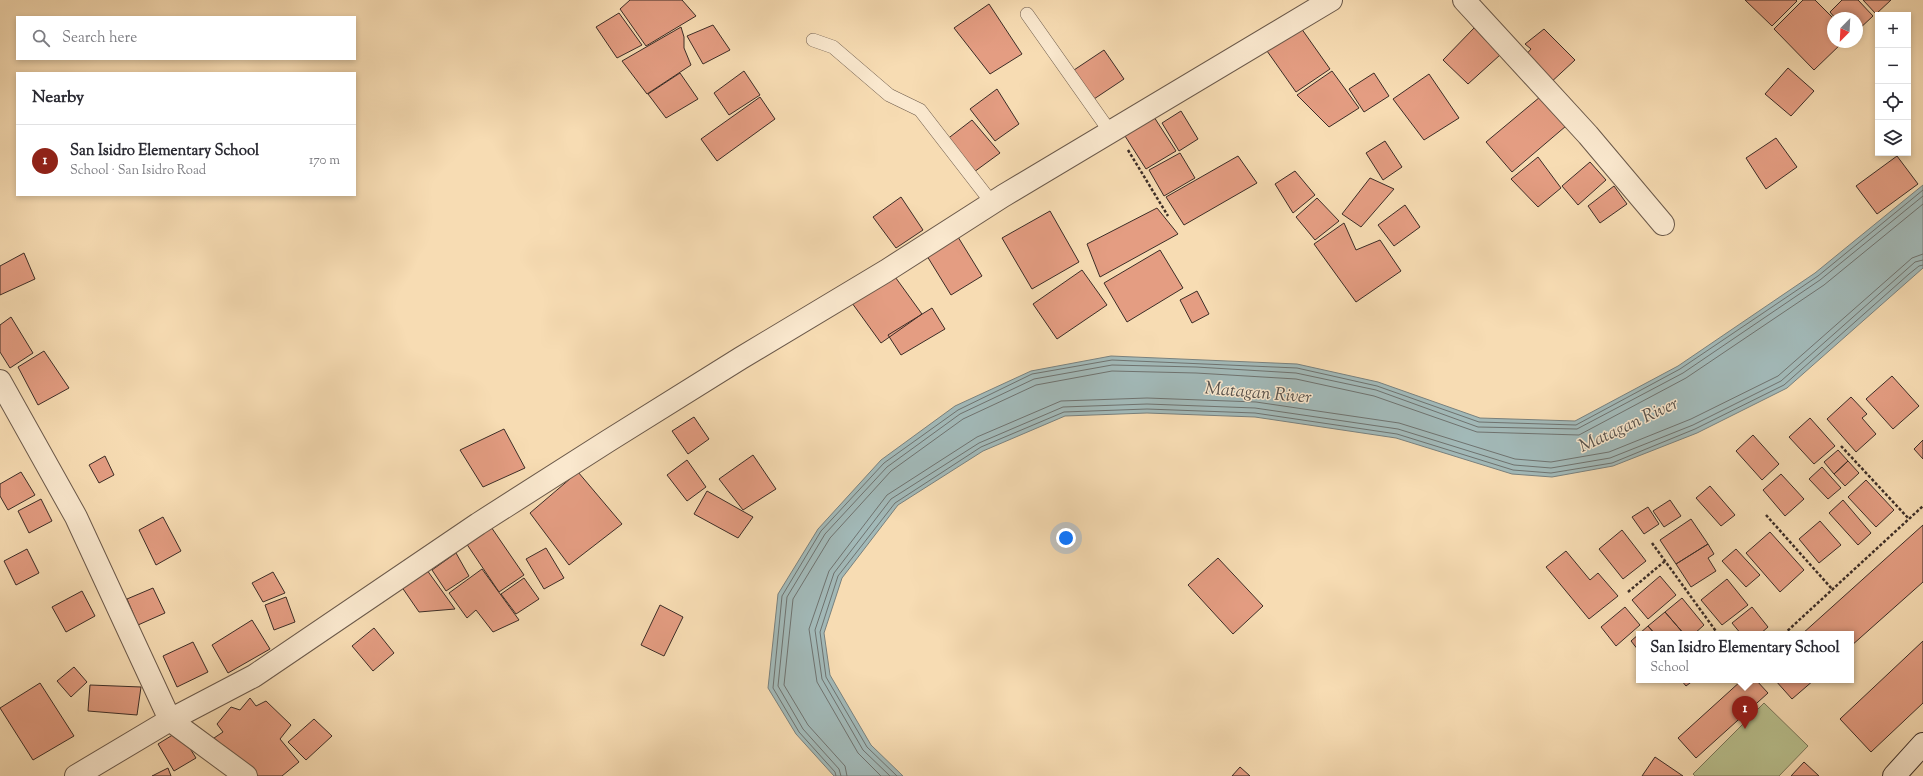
<!DOCTYPE html>
<html lang="en">
<head>
<meta charset="utf-8">
<style>
  :root { --surface:#fff; --page:#f7f7f7; --text:#2b2b33; --muted:#7c7c81; --line:#e1e1e2; --accent:#8f2418 }
  body { margin:0; font-family:"Sorts Mill Goudy",serif; background:var(--page); color:var(--text) }
  .controls { position:absolute; right:12px; top:12px; display:grid; overflow:hidden; border-radius:0px; box-shadow:0 2px 6px #0003 }
  .controls button { width:36px; height:36px; display:grid; place-items:center; padding:0; border:0; border-bottom:1px solid var(--line); background:var(--surface); color:var(--text); font:20px sans-serif }
  .compass { position:absolute; left:1827px; top:12px; width:36px; height:36px; border-radius:50%; background:var(--surface); box-shadow:0 2px 6px #0003; rotate:204deg }
  .you { position:absolute; left:1066px; top:538px; width:14px; height:14px; margin:-10px; border:3px solid #fff; border-radius:50%; background:#1a73e8; box-shadow:0 0 0 6px #1a73e833 }
  .badge { display:grid; place-items:center; width:26px; height:26px; border-radius:50%; background:var(--accent); color:#fff; font-size:13px; font-weight:700 }
  .pin { position:absolute; translate:-50% -33px; filter:drop-shadow(0 1px 2px #0008) }
  .pin::after { content:''; position:absolute; top:21px; width:14px; height:12px; background:inherit; clip-path:polygon(0 0,100% 0,50% 100%) }
  .popup { position:absolute; left:1636px; top:631px; width:218px; height:52px; box-sizing:border-box; display:grid; place-content:center; border-radius:0px; background:var(--surface); filter:drop-shadow(0 1px 3px #0005); font-size:13px; white-space:nowrap; color:var(--muted) }
  .popup b { font-size:15px; color:var(--text) }
  .popup::after { content:''; position:absolute; left:50%; top:100%; margin-left:-8px; border:8px solid transparent; border-top-color:var(--surface) }
  .list { margin:0; padding:0; list-style:none }
  h2 { display:flex; justify-content:space-between; align-items:center; height:52px; margin:0; padding:0 16px; font-size:17px }
  h2 small { font-size:13px; font-weight:400; color:var(--muted) }
  .list li { display:grid; grid-template-columns:26px 1fr auto; gap:12px; align-items:center; box-sizing:border-box; height:72px; padding:0 16px; border-top:1px solid var(--line) }
  .list b { display:block; font-size:15px; white-space:nowrap }
  .list p { margin:0; font-size:13px; white-space:nowrap; color:var(--muted) }
  .list em { font-size:13px; font-style:normal; color:var(--muted) }
  .icon { flex:none; width:22px; height:22px; fill:none; stroke:currentColor; stroke-width:2; stroke-linecap:round; stroke-linejoin:round }
  .map { position:relative; flex:none; width:1923px; height:776px; overflow:hidden }
  .search { position:absolute; background:var(--surface); box-shadow:0 2px 6px #0003; left:16px; top:16px; width:340px; height:44px; display:flex; align-items:center; gap:10px; box-sizing:border-box; padding:0 14px; border-radius:0px; color:var(--muted); font-size:15px }
  .panel { position:absolute; background:var(--surface); box-shadow:0 2px 6px #0003; left:16px; top:72px; width:340px; height:124px; border-radius:0px }
  .map>svg:first-child { display:block }
  .green { fill:#b9c18f; stroke:#7a775b }
  .water { fill:#a2b9b8; stroke:#79817e }
  .lines { fill:none; stroke-linecap:round; stroke-linejoin:round }
  .shore { stroke:#6f7370; stroke-width:1 }
  .building { fill:#e49d82; stroke:#3c2d27 }
  .lane-casing { stroke:#6b594a; stroke-width:14 }
  .street-casing { stroke:#6b594a; stroke-width:24 }
  .secondary-casing { stroke:#3c2d27; stroke-width:24 }
  .path { stroke:#3c2d27; stroke-width:2.5; stroke-dasharray:3 2; stroke-linecap:butt }
  .lane { stroke:#fae8ce; stroke-width:13 }
  .street { stroke:#fae8ce; stroke-width:22 }
  .secondary { stroke:#fae8ce; stroke-width:22 }
  .labels { text-anchor:middle; dominant-baseline:central; stroke-width:3; stroke-linejoin:round; paint-order:stroke }
  .water-label { font-size:18px; font-style:italic; fill:#56504b; stroke:#fae8ce }
</style>
</head>
<body>
<div class="map">
<svg width="1923" height="776" viewBox="0 0 1923 776">
  <rect width="100%" height="100%" fill="#f7dcb3"/>
  <filter id="stains"><feTurbulence type="fractalNoise" baseFrequency=".005" numOctaves="4"/><feColorMatrix values="0 0 0 0 .2 0 0 0 0 .09 0 0 0 0 .02 0 0 0 .5 -.17"/></filter>
  <radialGradient id="worn" r=".72"><stop offset=".6" stop-color="#630" stop-opacity="0"/><stop offset="1" stop-color="#630" stop-opacity=".3"/></radialGradient>
  <path class="green" d="M1764,703L1808,746L1779,776H1695L1693,774Z"/>
  <path class="water" d="M1923,185V268L1787,388L1697,433L1613,466L1552,477L1512,474L1396,438L1255,417L1147,413L1065,416L983,451L898,505L842,578L824,633L830,675L871,745L903,776H834L796,734L768,688L778,594L818,529L881,460L955,406L1031,371L1111,356L1297,364L1378,382L1480,418L1575,421L1678,366L1815,273Z"/>
  <g class="lines">
    <path class="shore" d="M836,776L835,772L799,732L773,688L782,596L821,531L884,463L958,410L1032,374L1112,360L1297,368L1377,386L1479,422L1576,425L1680,369L1818,276L1923,190
      M841,776L839,769L803,729L778,686L787,597L825,534L887,467L960,414L1034,379L1112,365L1196,367L1296,373L1376,390L1478,427L1577,429L1683,373L1820,280L1923,196
      M847,776L845,766L808,725L784,685L793,599L830,538L891,471L963,419L1036,385L1112,371L1196,373L1296,379L1374,396L1477,432L1579,435L1686,378L1824,285L1923,204
      M881,776L858,753L817,682L809,629L829,571L887,495L977,437L1061,401L1147,398L1256,402L1399,423L1515,459L1551,462L1609,452L1691,419L1778,376L1912,258L1923,254
      M890,776L863,750L822,679L815,630L834,573L891,499L979,443L1063,407L1147,404L1255,408L1398,429L1514,465L1551,468L1610,458L1693,425L1781,381L1915,262L1923,260
      M897,776L867,747L826,677L820,632L838,576L895,503L981,447L1064,412L1147,409L1255,413L1397,434L1513,470L1551,473L1612,463L1695,429L1784,385L1909,274L1919,266L1923,265"/>
  </g>
  <path class="building" d="M630,0H682L696,16L646,46L620,9Z
    M1745,0H1796L1797,1L1772,26Z
    M1803,0H1815L1833,18V42H1843L1814,70L1774,29Z
    M1842,0H1858L1873,16L1857,31V18H1835L1830,12Z
    M1863,0H1891L1876,14Z
    M989,4L1022,54L990,74L954,28Z
    M619,13L642,45L617,58L596,27Z
    M713,25L730,50L703,64L687,36Z
    M681,27L684,37V48L691,65L647,94L622,61Z
    M1301,28L1330,69L1296,92L1267,51Z
    M1474,28L1500,55L1468,84L1443,60Z
    M1544,29L1575,60L1548,85L1523,58L1531,49L1525,44Z
    M1104,50L1124,79L1094,99L1074,70Z
    M1788,68L1814,91L1791,116L1765,94Z
    M744,71L760,95L729,115L714,93Z
    M1332,71L1359,108L1329,127L1297,95Z
    M680,73L698,99L666,118L648,94Z
    M1374,73L1389,96L1364,112L1349,89Z
    M1429,74L1459,118L1424,140L1393,99Z
    M997,89L1019,124L995,141L970,109Z
    M760,97L775,119L717,161L701,139Z
    M1540,97L1566,126L1512,172L1486,142Z
    M1181,111L1198,139L1179,151L1162,123Z
    M1154,117L1176,151L1146,169L1125,136Z
    M972,120L1000,153L974,172L946,140Z
    M1776,138L1797,167L1766,189L1746,158Z
    M1385,141L1402,167L1383,180L1366,153Z
    M1180,153L1195,178L1164,196L1149,170Z
    M1238,156L1257,183L1184,225L1166,197Z
    M1897,156L1918,184L1877,214L1856,186Z
    M1538,157L1561,188L1538,207L1511,179Z
    M1590,162L1606,180L1578,205L1562,186Z
    M1295,171L1315,195L1293,213L1275,184Z
    M1370,178L1394,189L1361,227L1342,214Z
    M1614,186L1627,204L1600,223L1588,206Z
    M901,197L923,230L896,248L873,217Z
    M1317,198L1339,221L1315,240L1296,217Z
    M1405,205L1420,227L1394,246L1378,225Z
    M1157,208L1178,234L1100,277L1087,244Z
    M1050,211L1079,262L1032,289L1002,238Z
    M1344,223L1356,250L1380,240L1401,271L1356,302L1314,244Z
    M958,237L982,276L951,295L927,256Z
    M1160,250L1183,288L1127,322L1104,283Z
    M24,253L35,279L0,295V266Z
    M1082,270L1107,305L1057,339L1033,304Z
    M893,274L922,314L881,343L852,303Z
    M1197,291L1209,314L1192,323L1180,300Z
    M932,308L945,329L901,355L888,335Z
    M11,317L33,353L10,368L0,352V325Z
    M44,351L69,388L38,405L18,367Z
    M1892,376L1919,406L1893,429L1866,399Z
    M1851,397L1867,414L1862,418L1876,434L1856,452L1827,419Z
    M694,417L709,439L688,454L672,431Z
    M1810,418L1835,446L1814,464L1789,437Z
    M504,429L525,468L483,487L460,450Z
    M1753,435L1779,464L1762,480L1736,451Z
    M1923,440V459L1914,449Z
    M1838,450L1848,461L1834,474L1824,462Z
    M753,455L776,489L743,510L719,479Z
    M105,456L114,475L99,483L89,465Z
    M687,460L706,487L687,501L667,475Z
    M1848,461L1859,473L1845,486L1834,474Z
    M1822,467L1841,488L1828,499L1809,479Z
    M21,472L35,495L8,510L0,496V484Z
    M578,472L622,524L569,565L530,513Z
    M1781,474L1804,499L1785,516L1763,490Z
    M1866,480L1894,510L1876,527L1848,497Z
    M1710,486L1735,515L1721,526L1696,498Z
    M707,491L753,517L738,538L694,514Z
    M41,499L52,521L29,533L18,511Z
    M1670,500L1681,516L1664,527L1653,511Z
    M1843,500L1871,533L1858,545L1829,513Z
    M1648,507L1659,524L1644,534L1632,517Z
    M163,517L181,551L156,565L139,530Z
    M1691,519L1708,544L1676,564L1660,540Z
    M1820,521L1841,545L1819,563L1799,539Z
    M489,524L524,575L499,592L464,540Z
    M1923,525V582L1851,646V634H1802Z
    M1622,530L1646,561L1623,579L1599,549Z
    M1770,532L1804,570L1780,592L1746,553Z
    M1708,544L1714,554L1708,558L1716,571L1691,587L1676,564Z
    M546,548L564,578L544,589L526,559Z
    M27,549L39,573L16,585L4,561Z
    M1736,549L1760,575L1746,587L1722,561Z
    M1566,551L1590,580L1598,573L1618,596L1589,619L1546,567Z
    M456,553L469,576L446,591L432,570Z
    M1218,558L1263,606L1233,634L1188,585Z
    M424,566L455,609L419,612L399,583Z
    M482,569L519,620L493,632L476,610L467,618L449,593Z
    M273,572L285,593L263,602L252,583Z
    M1660,576L1676,595L1648,619L1632,600Z
    M524,578L539,599L516,614L501,594Z
    M1727,579L1748,605L1722,625L1701,600Z
    M153,588L165,613L138,625L127,599Z
    M82,591L95,616L66,632L52,607Z
    M286,597L295,622L274,630L265,605Z
    M1682,598L1704,625L1694,634H1684L1665,612Z
    M660,605L683,617L664,656L641,645Z
    M1625,607L1640,625L1616,646L1601,627Z
    M1752,607L1768,627L1760,634H1741L1732,623Z
    M1665,612L1684,634H1655L1648,626Z
    M252,620L270,649L228,673L212,645Z
    M1648,626L1655,634H1639V651L1631,641Z
    M374,628L394,653L373,671L352,646Z
    M1923,641V703L1871,752L1840,719Z
    M193,642L208,672L177,687L163,656Z
    M74,667L87,682L71,697L57,681Z
    M1681,680H1694L1686,686Z
    M1742,680H1756L1768,693L1696,758L1678,738Z
    M1775,680H1814L1792,699Z
    M40,683L74,736L33,760L0,708Z
    M90,685L141,687L137,715L88,711Z
    M250,698L256,706L266,701L291,725L280,739L299,762L282,776H256L214,738L223,732L217,724L231,707L240,710Z
    M314,719L332,736L306,760L288,742Z
    M179,731L196,758L174,771L158,744Z
    M1655,757L1683,776H1642Z
    M1804,762L1819,776H1791Z
    M1240,767L1250,776H1232Z
    M168,768L171,776H152Z"/>
  <g class="lines">
    <g class="lane-casing">
      <path id="lane" d="M1027,14L1111,133
        M813,40L833,47L889,95L920,110L992,203"/>
    </g>
    <g class="street-casing">
      <path id="street" d="M1464,0L1588,135L1663,224
        M0,381L76,517L170,720L246,776
        M76,776L170,720L254,676L478,524L608,441L741,358L886,271L1003,196L1331,0"/>
    </g>
    <g class="secondary-casing">
      <path id="secondary" d="M1894,776L1923,744"/>
    </g>
    <path class="path" d="M1128,150L1168,216
      M1841,446L1909,519
      M1766,515L1832,589
      M1652,543L1718,634
      M1628,592L1665,561
      M1784,634L1923,506"/>
    <use href="#lane" class="lane"/>
    <use href="#street" class="street"/>
    <use href="#secondary" class="secondary"/>
  </g>
  <g class="labels">
    <g class="water-label">
      <text transform="translate(1258 394) rotate(5)">Matagan River</text>
      <text transform="translate(1629 426) rotate(-25)">Matagan River</text>
    </g>
  </g>
  <rect width="100%" height="100%" filter="url(#stains)"/>
  <rect width="100%" height="100%" fill="url(#worn)"/>
</svg>
<div class="controls">
<button>+</button>
<button>−</button>
<button><svg class="icon" aria-label="locate" viewBox="0 0 24 24"><circle cx="12" cy="12" r="6"/><path d="M12 2v4M12 18v4M2 12h4M18 12h4"/></svg></button>
<button><svg class="icon" aria-label="layers" viewBox="0 0 24 24"><path d="M12 4l9 5-9 5-9-5zM3 14l9 5 9-5"/></svg></button>
</div>
<svg class="compass" viewBox="-18 -18 36 36"><path d="M0-13l5 13h-10z" fill="#e53935"/><path d="M0 13l5-13h-10z" fill="#7c7c81"/></svg>
<div class="you"></div>
<div class="pin badge" style="left:1745px;top:729px">1</div>
<div class="popup"><b>San Isidro Elementary School</b>School</div>
<div class="search"><svg class="icon" aria-label="search" viewBox="0 0 24 24"><circle cx="10" cy="10" r="6"/><path d="M15 15l6 6"/></svg>Search here</div>
<section class="panel">
<h2>Nearby<small></small></h2>
<ul class="list">
<li><span class="badge">1</span><div><b>San Isidro Elementary School</b><p>School · San Isidro Road</p></div><em>170 m</em></li>
</ul>
</section>
</div>
</body>
</html>
